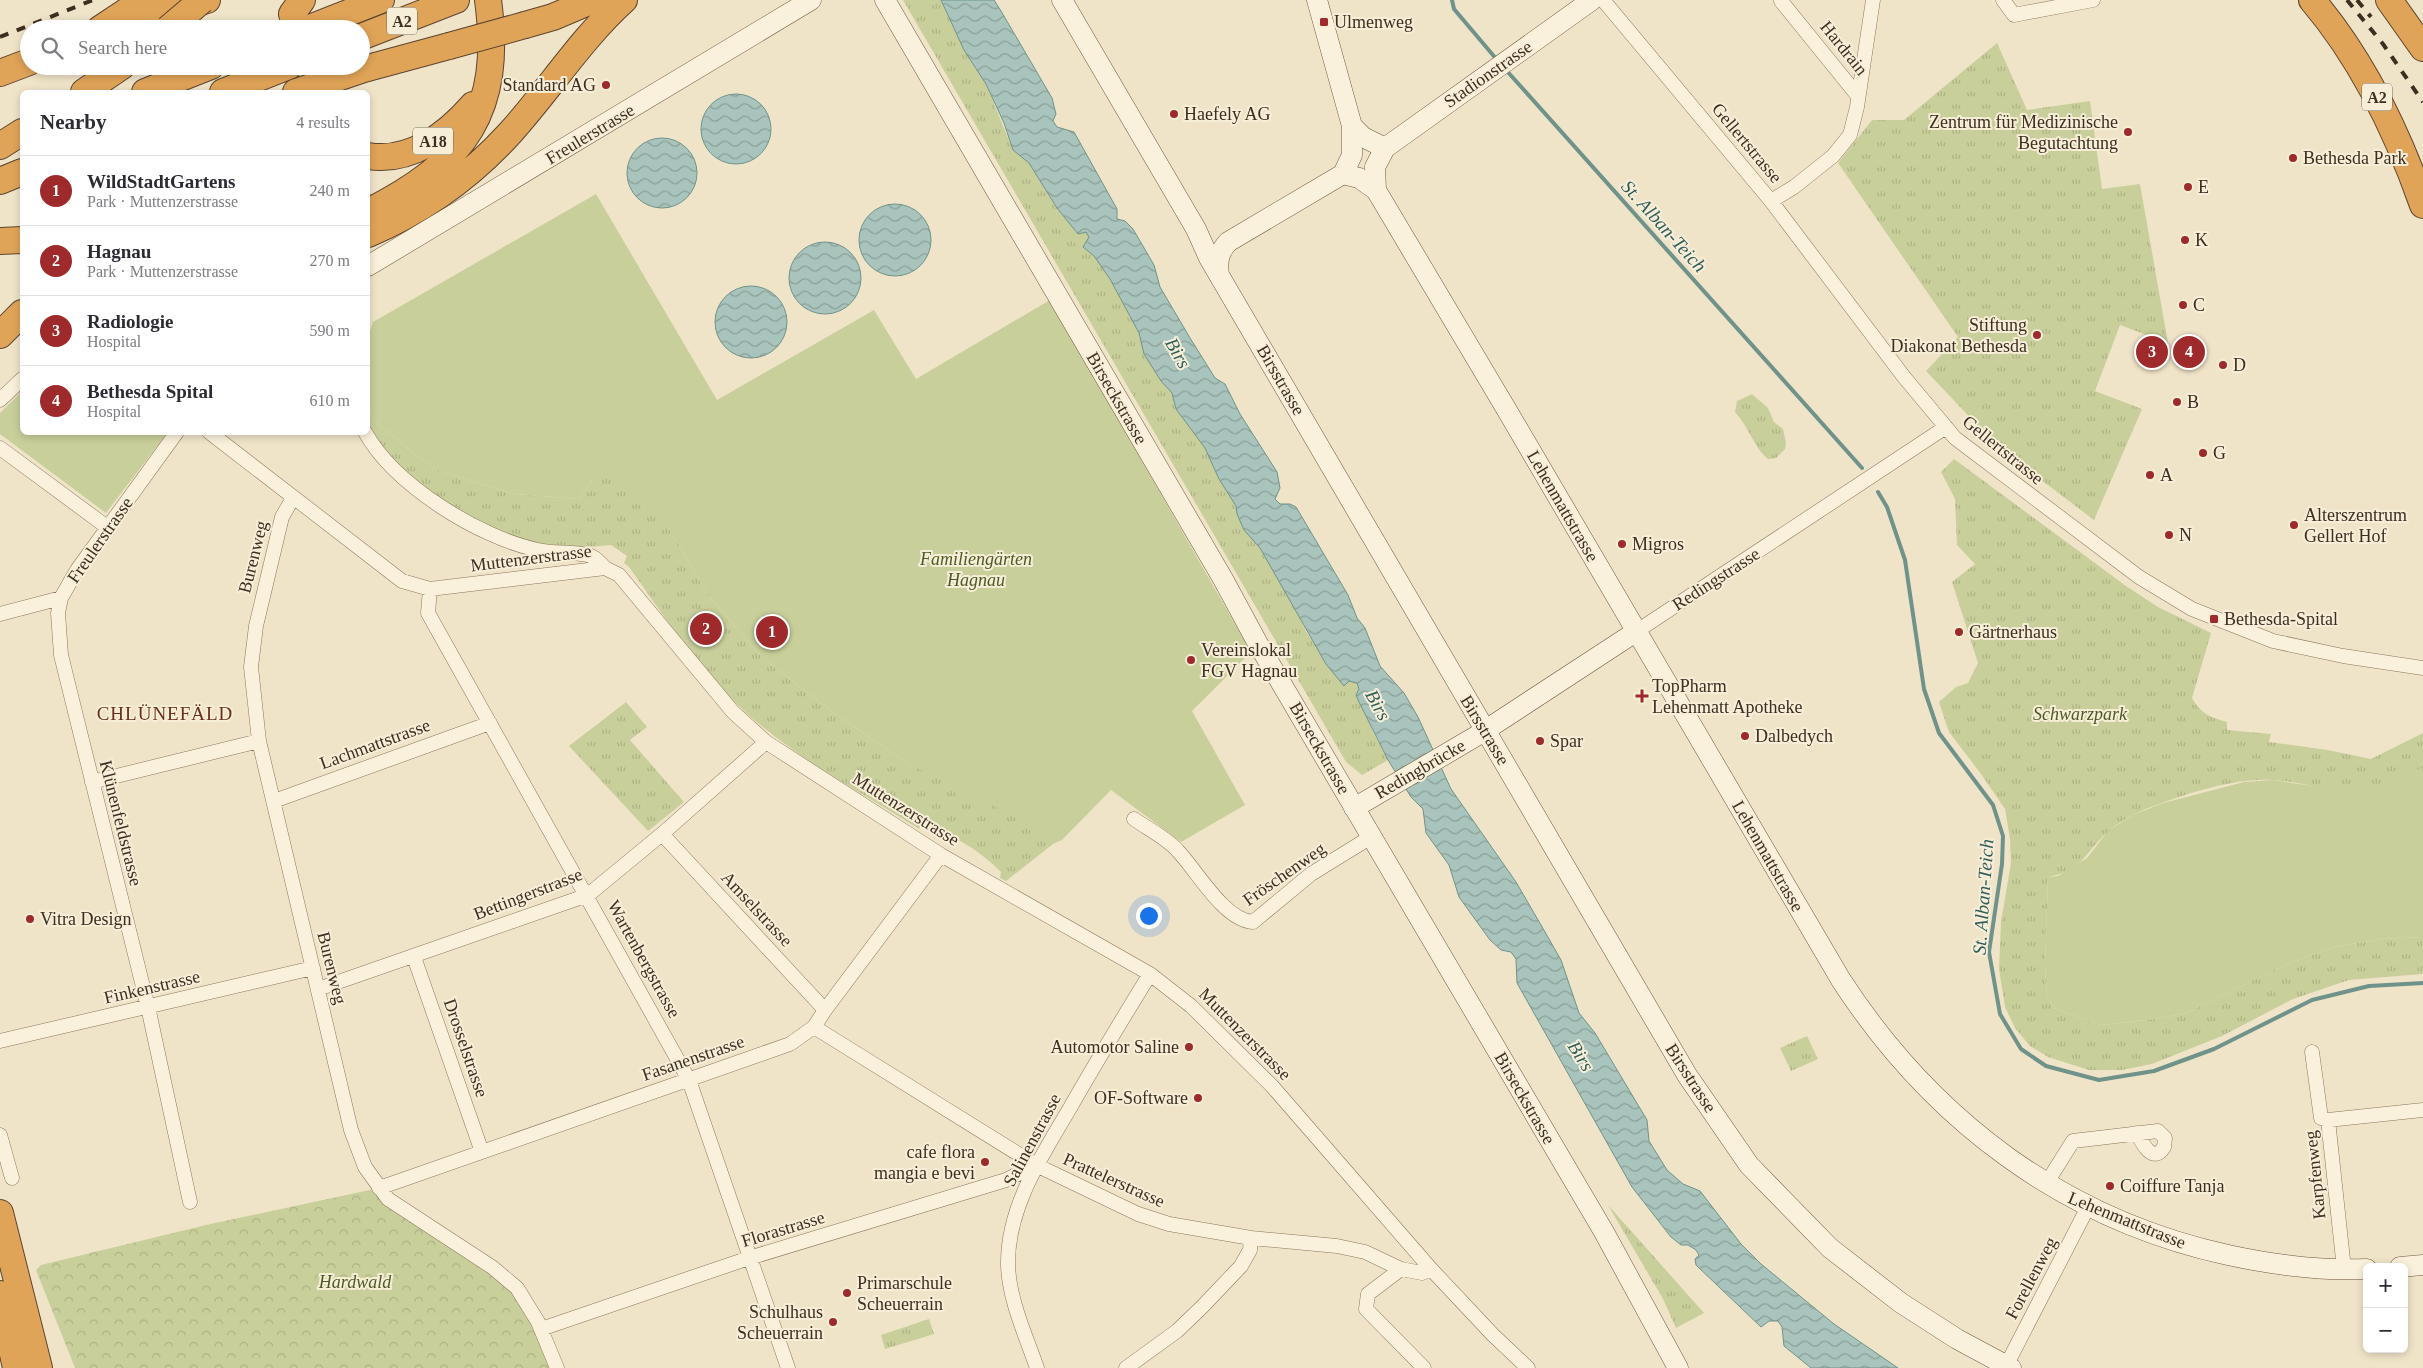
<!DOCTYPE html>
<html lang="en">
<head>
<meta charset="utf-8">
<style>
  :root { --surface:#fff; --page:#f7f7f7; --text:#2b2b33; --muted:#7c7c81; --line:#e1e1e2; --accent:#9e2a2b }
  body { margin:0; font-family:"Times New Roman",serif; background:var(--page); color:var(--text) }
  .controls { position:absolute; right:15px; bottom:15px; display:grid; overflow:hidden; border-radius:8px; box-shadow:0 2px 8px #0003 }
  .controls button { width:45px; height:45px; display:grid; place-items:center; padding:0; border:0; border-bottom:1px solid var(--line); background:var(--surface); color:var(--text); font:25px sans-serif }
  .you { position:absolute; left:1148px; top:915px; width:18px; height:18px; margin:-12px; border:4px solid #fff; border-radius:50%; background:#1a73e8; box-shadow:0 0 0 8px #1a73e833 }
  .badge { display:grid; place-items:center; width:32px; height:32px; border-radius:50%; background:var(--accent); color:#fff; font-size:16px; font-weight:700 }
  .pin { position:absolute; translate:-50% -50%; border:2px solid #fff; box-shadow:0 1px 5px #0006 }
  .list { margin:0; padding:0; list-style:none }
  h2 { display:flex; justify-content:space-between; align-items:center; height:65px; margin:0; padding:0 20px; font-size:21px }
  h2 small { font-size:16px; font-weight:400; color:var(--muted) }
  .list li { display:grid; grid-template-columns:32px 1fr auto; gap:15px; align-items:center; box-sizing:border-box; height:70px; padding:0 20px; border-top:1px solid var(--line) }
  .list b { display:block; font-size:19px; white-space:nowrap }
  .list p { margin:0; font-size:16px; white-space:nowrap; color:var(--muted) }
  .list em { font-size:16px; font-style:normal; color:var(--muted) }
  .icon { flex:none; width:28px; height:28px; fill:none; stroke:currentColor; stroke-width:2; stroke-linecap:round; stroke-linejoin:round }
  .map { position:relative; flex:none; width:2423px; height:1368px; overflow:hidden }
  .search { position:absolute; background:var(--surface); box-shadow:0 2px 8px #0003; left:20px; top:20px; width:350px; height:55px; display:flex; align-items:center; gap:12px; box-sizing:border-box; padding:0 18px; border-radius:28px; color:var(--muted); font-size:19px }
  .panel { position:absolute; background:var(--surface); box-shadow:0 2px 8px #0003; left:20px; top:90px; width:350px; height:345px; border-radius:8px }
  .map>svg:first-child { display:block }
  .green { fill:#c9cf9b }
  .forest { fill:url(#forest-crowns) }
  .park { fill:url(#park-tufts) }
  .water { fill:url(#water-waves); stroke:#6f938a }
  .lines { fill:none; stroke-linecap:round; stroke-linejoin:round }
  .stream { stroke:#6f938a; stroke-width:4 }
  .street-casing { stroke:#8d765c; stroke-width:15 }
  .secondary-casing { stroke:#6f573f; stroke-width:21 }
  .highway-casing { stroke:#5b4430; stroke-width:28 }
  .street { stroke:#faf1dc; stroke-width:14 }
  .secondary { stroke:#faf1dc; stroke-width:20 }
  .highway { stroke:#e0a458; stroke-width:26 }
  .rail { stroke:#3d2e20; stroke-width:4; stroke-dasharray:9 9; stroke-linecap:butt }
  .highway-bridge-casing { stroke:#5b4430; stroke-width:28; stroke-linecap:butt }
  .highway-bridge { stroke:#e0a458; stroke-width:26 }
  .poi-dot { fill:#9e2a2b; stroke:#f7eed8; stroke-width:2 }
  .labels { text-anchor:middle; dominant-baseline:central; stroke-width:4; stroke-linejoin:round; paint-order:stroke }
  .shield { fill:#f7eed8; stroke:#756857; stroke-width:1 }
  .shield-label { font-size:16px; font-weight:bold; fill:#3d2e20 }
  .poi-label { font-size:18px; fill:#3d2e20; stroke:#f7eed8; text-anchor:start }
  .street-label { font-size:18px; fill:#3d2e20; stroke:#f7eed8 }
  .park-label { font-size:18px; font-style:italic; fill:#4d5a26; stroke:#f7eed8 }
  .water-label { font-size:19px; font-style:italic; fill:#2f5d5a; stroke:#f7eed8 }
  .neighbourhood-label { font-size:19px; letter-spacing:1px; fill:#6b2e1e; stroke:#f7eed8 }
</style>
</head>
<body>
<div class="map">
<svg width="2423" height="1368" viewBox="0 0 2423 1368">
  <defs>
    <pattern id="forest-crowns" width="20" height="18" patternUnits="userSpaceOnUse" patternTransform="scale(1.25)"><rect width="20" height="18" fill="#c9cf9b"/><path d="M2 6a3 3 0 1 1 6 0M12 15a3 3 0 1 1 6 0" fill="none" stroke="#aeb285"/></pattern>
    <pattern id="park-tufts" width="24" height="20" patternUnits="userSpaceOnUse" patternTransform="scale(1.25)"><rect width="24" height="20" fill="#c9cf9b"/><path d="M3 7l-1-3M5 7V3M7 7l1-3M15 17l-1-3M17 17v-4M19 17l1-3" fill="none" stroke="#aeb285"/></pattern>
    <pattern id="water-waves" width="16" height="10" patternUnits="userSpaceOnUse" patternTransform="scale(1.25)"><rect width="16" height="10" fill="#a9c4bc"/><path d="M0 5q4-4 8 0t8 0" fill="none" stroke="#8ba098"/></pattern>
  </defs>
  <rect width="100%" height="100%" fill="#f0e4c8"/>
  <path class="green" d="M596,194L717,400L874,310L916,379L1050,300L1251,652L1192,711L1245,805L1181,842L1111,790L1062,840L1036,832L907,763L834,713L764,659L710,598L668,527L593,479L579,499L514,494L440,471L417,456L377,423L368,411V338L373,322Z
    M22,391V432L167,433L106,513L0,434V413Z
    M2423,768V937L2381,939L2335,947L2284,965L2187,1013L2155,1019L2101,1025L2056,1009L2047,997L2045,967L2048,877L2058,876L2087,858L2108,831L2133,815L2163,803L2244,782L2273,780L2345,791H2361Z"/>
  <path class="forest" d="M379,1188L517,1288L557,1368H75L36,1270L41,1265L206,1225Z"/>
  <path class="park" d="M903,0H941L964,50L986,84L1013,150L1029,163L1057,208L1078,234L1086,231L1089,237L1084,247L1094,256L1110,279L1139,333L1144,354L1161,381L1172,393L1176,409L1205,448L1219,479L1236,506L1237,514L1244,530L1260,548L1289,596L1307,633L1344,685L1349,681L1357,683L1373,732L1388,760L1362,775L1346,762Z
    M1997,43L2027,110L2090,101L2102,189L2140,184L2168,343L2120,325L2095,391L2142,409L2094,520L1999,448L1926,371L1958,337L1838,163L1872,120H1904Z
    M1752,394L1768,408L1774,422L1783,429L1786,442L1785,449L1776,458L1768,459C1754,448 1749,427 1735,412L1737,401Z
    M368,411L377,423L417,456L440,471L514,494L579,499L593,479L600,473L635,497L668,527L710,598L764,659L834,713L907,763L1062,840L1053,844L1006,881L1000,878L1001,872C978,849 952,834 922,824L919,829C853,787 778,749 724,691C688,653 659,609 629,567L624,563L627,556L611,545C584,548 559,548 532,542C476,528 416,491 381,445C377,440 369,432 368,426C366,422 368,416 368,411Z
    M1954,459L2126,586L2158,607L2211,633L2192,698C2201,714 2210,717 2227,722V730L2271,734L2269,742L2328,750L2371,759L2423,733V768C2405,775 2377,790 2359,791C2330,793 2301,781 2273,780C2237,778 2196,791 2162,803C2144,809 2124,818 2109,831C2084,852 2085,870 2048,877L2045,967L2047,997L2056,1009L2101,1025L2155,1019L2187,1013L2284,965L2335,947L2381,939L2423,937V974L2349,980L2293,999L2222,1036L2152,1064L2122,1070H2089L2048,1057L2030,1046L2015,1028L2005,1007L1999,969L2001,922L2011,863L2010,839L2005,809L1981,774L1949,732L1939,702L1956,687L1968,683L1978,663L1952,582L1975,564L1957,545L1955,499L1941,472Z
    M626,702L647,727L630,740L684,802L648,831L569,746Z
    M1807,1036L1818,1059L1791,1071L1780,1048Z
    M1608,1205L1704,1313L1676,1328L1663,1299Z
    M929,1319L934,1334L885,1349L881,1335Z"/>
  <path class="water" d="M941,0H994L1001,11L1052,98L1056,114L1053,121L1057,127L1074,132L1117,209V219L1125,221L1133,229L1154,265L1160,287L1190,338L1215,378L1225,384L1240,414L1277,472L1280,488L1275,499L1280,504H1290L1296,507L1348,595L1357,618L1365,628L1380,666L1404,693L1418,717L1451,789L1516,882L1545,932L1561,960L1579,1013L1595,1033L1647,1120L1649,1141L1667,1170L1683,1184L1700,1191L1741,1244L1761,1264L1834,1324L1898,1368H1811L1784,1346L1782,1327L1778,1321H1769L1761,1327L1696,1265L1695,1259L1699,1255L1696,1250L1688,1245H1681L1671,1237L1632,1187L1517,983L1516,959L1511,952L1501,950L1490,940L1459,897L1449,865L1426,833L1423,809L1411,797L1388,760L1359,702L1356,695L1359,689L1357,683L1349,681L1344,686L1326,664L1260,548L1244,530L1237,514L1236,506L1219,479L1205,448L1176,409L1172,393L1161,381L1144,354L1139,333L1110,279L1094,256L1083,247L1089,237L1086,232L1078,234L1057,208L1029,163L1013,150L1004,123L986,84L964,50Z
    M701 129a35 35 0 1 1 70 0a35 35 0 1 1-70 0Z
    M627 173a35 35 0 1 1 70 0a35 35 0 1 1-70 0Z
    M859 240a36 36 0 1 1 72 0a36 36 0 1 1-72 0Z
    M789 278a36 36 0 1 1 72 0a36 36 0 1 1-72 0Z
    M715 322a36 36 0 1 1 72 0a36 36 0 1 1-72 0Z"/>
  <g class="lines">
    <path class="stream" d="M1452,0L1454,9L1498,61
      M1506,70L1862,468
      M1878,492L1887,507L1905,560L1924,689L1939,733L1993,805L2003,836L2002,864L1989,952L2000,1014L2021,1049L2046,1066L2099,1080L2154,1071L2214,1049L2312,1000L2369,986L2423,983"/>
    <g class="street-casing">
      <path id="street" d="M1603,0L1771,201L1904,377L1955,438L2139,577L2192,609L2273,641L2343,656L2423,668
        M2003,0L2014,15L2093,0
        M1781,1L1858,96
        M1771,201L1794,187L1833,156L1850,135L1857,107L1873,0
        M0,400L22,379
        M177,432L77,570L61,598L58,613L61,655L148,1007L190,1202
        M209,432L402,581L430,589L605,568L619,575L733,712L766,742L941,855L1150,974L1191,1006L1272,1086L1431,1269L1493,1335L1528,1368
        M365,432C394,485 480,538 538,550C555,554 574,551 591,556C596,557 601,564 605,568
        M0,448L107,527
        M293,498L282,517L256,626L251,667L259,741L351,1130L365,1167L388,1199L492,1267L517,1288L538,1322L557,1368
        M430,589L428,613L689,1080L788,1368
        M0,614L61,598
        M1637,631L1946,427
        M92,782L259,741
        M274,801L490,723
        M1134,819C1148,829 1167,838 1178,851C1197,871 1224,920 1253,922L1311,874L1371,837
        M662,834L825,1010
        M414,957L482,1152
        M318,989L588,895L662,834L766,742
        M814,1027L1036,1165L1138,1214L1169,1224L1251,1238L1337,1246L1365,1252L1401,1269L1422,1273L1431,1269
        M0,1041L313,968
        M2312,1052L2321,1118L2328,1120L2423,1110
        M2328,1120L2344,1269
        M0,1135L12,1178
        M2046,1184L2073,1141L2158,1131L2165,1138L2164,1147C2153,1165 2142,1143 2137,1133
        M379,1188L790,1044L814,1027L825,1010L941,855
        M1401,1269L1368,1294L1366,1309L1424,1368
        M541,1329L749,1258L1006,1180L1036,1165
        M2006,1366L2088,1207
        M1037,1368C1026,1336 1009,1300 1008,1265C1007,1207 1042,1156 1070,1108C1096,1062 1123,1018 1150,974
        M1126,1368L1177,1331L1202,1307L1241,1266L1250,1250L1251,1238"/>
    </g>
    <g class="secondary-casing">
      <path id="secondary" d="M885,0L1223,579L1257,642L1604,1232L1678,1368
        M1062,0L1196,229L1209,258L1687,1075L1749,1165L1830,1248L1901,1303L1957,1339L2011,1368
        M1352,126L1363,137L1385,148
        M1343,174L1359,178L1376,190L1508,412L1841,980C1932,1120 2063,1219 2228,1255C2274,1265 2320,1271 2367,1269
        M1376,190L1375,167L1385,148L1592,0
        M368,266L811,0
        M1219,275C1217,261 1219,252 1228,242L1343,174L1352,155V126L1317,0
        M1354,808L1478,735L1637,631
        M2400,1267L2423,1265"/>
    </g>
    <g class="highway-casing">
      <path id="highway" d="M2312,0C2363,60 2397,131 2423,205
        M2389,0L2423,48
        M292,14L302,0
        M123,15L188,6L207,0
        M525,25L553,17L593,0
        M100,29L136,5
        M307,29L381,0
        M361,37L456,0
        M0,73L29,62
        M84,92L122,66
        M145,92L211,66
        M223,92L289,66
        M296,92L364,69L449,46
        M0,146L22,132
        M368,156C410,163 447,135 473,105
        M0,181L22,172
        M368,212C466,162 503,112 488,0
        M368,234C422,211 470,177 510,133C549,90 580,40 624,0
        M0,241L22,240
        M0,335L22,313
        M0,1213L39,1368
        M0,1294L16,1368"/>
    </g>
    <use href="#street" class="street"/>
    <use href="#secondary" class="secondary"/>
    <use href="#highway" class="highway"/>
    <path class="rail" d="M2347,0L2383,44L2423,102
      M2357,0L2371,17
      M0,37L93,0"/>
    <g class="highway-bridge-casing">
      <path id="highway-bridge" d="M168,29L202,0
        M449,46L525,25"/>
    </g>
    <use href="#highway-bridge" class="highway-bridge"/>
  </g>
  <g class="poi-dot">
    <rect x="1319" y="17" width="10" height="10" rx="2.5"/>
    <circle cx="606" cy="85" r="5"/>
    <circle cx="1174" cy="114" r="5"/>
    <circle cx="2128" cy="132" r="5"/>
    <circle cx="2293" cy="158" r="5"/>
    <circle cx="2188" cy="187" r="5"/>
    <circle cx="2185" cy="240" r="5"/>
    <circle cx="2183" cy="305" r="5"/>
    <circle cx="2037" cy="335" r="5"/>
    <circle cx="2223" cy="365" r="5"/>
    <circle cx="2177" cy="402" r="5"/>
    <circle cx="2203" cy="453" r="5"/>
    <circle cx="2150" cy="475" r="5"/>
    <circle cx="2294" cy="525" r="5"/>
    <circle cx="2169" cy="535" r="5"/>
    <circle cx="1622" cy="544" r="5"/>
    <rect x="2209" y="614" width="10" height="10" rx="2.5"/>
    <circle cx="1959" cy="632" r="5"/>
    <circle cx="1191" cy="660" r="5"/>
    <path d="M1639.5 688.5h5v5h5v5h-5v5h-5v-5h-5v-5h5z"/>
    <circle cx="1745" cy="736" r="5"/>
    <circle cx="1540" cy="741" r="5"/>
    <circle cx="30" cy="919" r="5"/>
    <circle cx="1189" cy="1047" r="5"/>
    <circle cx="1198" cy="1098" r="5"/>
    <circle cx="985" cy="1162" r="5"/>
    <circle cx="2110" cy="1186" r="5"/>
    <circle cx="847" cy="1293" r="5"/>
    <circle cx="833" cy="1322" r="5"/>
  </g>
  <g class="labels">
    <g class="shield">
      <rect x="387" y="7.5" width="30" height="27" rx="4"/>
      <rect x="2362" y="83.5" width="30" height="27" rx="4"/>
      <rect x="413" y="127.5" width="40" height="27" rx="4"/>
    </g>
    <g class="shield-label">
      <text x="402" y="21">A2</text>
      <text x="2377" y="97">A2</text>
      <text x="433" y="141">A18</text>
    </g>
    <g class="poi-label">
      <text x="1334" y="22">Ulmenweg</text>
      <text x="596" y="85" text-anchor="end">Standard AG</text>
      <text x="1184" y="114">Haefely AG</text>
      <text x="2118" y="122" text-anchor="end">Zentrum für Medizinische<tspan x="2118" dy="21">Begutachtung</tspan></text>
      <text x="2303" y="158">Bethesda Park</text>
      <text x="2198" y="187">E</text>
      <text x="2195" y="240">K</text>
      <text x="2193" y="305">C</text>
      <text x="2027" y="325" text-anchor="end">Stiftung<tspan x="2027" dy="21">Diakonat Bethesda</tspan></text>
      <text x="2233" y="365">D</text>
      <text x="2187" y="402">B</text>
      <text x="2213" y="453">G</text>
      <text x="2160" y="475">A</text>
      <text x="2304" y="515">Alterszentrum<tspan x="2304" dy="21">Gellert Hof</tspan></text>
      <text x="2179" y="535">N</text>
      <text x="1632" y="544">Migros</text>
      <text x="2224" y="619">Bethesda-Spital</text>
      <text x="1969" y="632">Gärtnerhaus</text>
      <text x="1201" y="650">Vereinslokal<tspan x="1201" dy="21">FGV Hagnau</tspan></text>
      <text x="1652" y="686">TopPharm<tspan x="1652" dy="21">Lehenmatt Apotheke</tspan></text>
      <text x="1755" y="736">Dalbedych</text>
      <text x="1550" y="741">Spar</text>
      <text x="40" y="919">Vitra Design</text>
      <text x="1179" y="1047" text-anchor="end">Automotor Saline</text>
      <text x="1188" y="1098" text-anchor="end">OF-Software</text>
      <text x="975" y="1152" text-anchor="end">cafe flora<tspan x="975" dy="21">mangia e bevi</tspan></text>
      <text x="2120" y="1186">Coiffure Tanja</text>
      <text x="857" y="1283">Primarschule<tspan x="857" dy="21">Scheuerrain</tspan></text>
      <text x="823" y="1312" text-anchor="end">Schulhaus<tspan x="823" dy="21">Scheuerrain</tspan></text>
    </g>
    <g class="street-label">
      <text transform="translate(1844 48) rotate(51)">Hardrain</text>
      <text transform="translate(1488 74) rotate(-35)">Stadionstrasse</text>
      <text transform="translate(590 134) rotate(-31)">Freulerstrasse</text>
      <text transform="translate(1747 143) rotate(50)">Gellertstrasse</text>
      <text transform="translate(1281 380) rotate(60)">Birsstrasse</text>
      <text transform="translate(1117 398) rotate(60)">Birseckstrasse</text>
      <text transform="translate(2003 450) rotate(39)">Gellertstrasse</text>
      <text transform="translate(1563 506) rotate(60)">Lehenmattstrasse</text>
      <text transform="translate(100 540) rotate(-55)">Freulerstrasse</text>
      <text transform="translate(253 557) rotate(-76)">Burenweg</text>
      <text transform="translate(531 558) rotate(-7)">Muttenzerstrasse</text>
      <text transform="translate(1716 579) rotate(-33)">Redingstrasse</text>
      <text transform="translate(1485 730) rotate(59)">Birsstrasse</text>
      <text transform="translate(375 744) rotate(-20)">Lachmattstrasse</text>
      <text transform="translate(1320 748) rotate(60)">Birseckstrasse</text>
      <text transform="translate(1420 769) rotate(-30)">Redingbrücke</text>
      <text transform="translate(906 809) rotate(32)">Muttenzerstrasse</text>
      <text transform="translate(121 823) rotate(76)">Klünenfeldstrasse</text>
      <text transform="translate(1768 856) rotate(60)">Lehenmattstrasse</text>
      <text transform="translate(1284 874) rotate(-35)">Fröschenweg</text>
      <text transform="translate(528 894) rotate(-21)">Bettingerstrasse</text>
      <text transform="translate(757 909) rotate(47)">Amselstrasse</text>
      <text transform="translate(644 959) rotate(61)">Wartenbergstrasse</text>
      <text transform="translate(332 968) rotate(76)">Burenweg</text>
      <text transform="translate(152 987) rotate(-13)">Finkenstrasse</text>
      <text transform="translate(1245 1034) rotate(45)">Muttenzerstrasse</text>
      <text transform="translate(466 1048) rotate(71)">Drosselstrasse</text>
      <text transform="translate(693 1058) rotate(-19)">Fasanenstrasse</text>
      <text transform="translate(1691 1078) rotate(57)">Birsstrasse</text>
      <text transform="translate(1525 1098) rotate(60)">Birseckstrasse</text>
      <text transform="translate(1032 1140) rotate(-62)">Salinenstrasse</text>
      <text transform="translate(2315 1175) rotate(-96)">Karpfenweg</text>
      <text transform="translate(1114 1180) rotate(24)">Prattelerstrasse</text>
      <text transform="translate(2127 1220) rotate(22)">Lehenmattstrasse</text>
      <text transform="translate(783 1229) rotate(-17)">Florastrasse</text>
      <text transform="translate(2031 1278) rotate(-62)">Forellenweg</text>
    </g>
    <g class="park-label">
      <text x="976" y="559">Familiengärten<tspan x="976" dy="21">Hagnau</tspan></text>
      <text x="2080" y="714">Schwarzpark</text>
      <text x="355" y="1282">Hardwald</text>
    </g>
    <g class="water-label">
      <text transform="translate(1664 226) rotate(48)">St. Alban-Teich</text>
      <text transform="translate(1178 353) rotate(60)">Birs</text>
      <text transform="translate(1378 705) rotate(61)">Birs</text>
      <text transform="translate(1983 897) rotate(-86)">St. Alban-Teich</text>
      <text transform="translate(1581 1056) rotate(58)">Birs</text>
    </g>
    <g class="neighbourhood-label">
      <text x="165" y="713">CHLÜNEFÄLD</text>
    </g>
  </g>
</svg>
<div class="controls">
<button>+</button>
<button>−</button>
</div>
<div class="you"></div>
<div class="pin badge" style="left:772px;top:632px">1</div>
<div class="pin badge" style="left:706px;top:629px">2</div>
<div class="pin badge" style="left:2152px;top:352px">3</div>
<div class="pin badge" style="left:2189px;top:352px">4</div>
<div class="search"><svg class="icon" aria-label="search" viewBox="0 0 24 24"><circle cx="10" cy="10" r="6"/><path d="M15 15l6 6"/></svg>Search here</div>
<section class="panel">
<h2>Nearby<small>4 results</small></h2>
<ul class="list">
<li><span class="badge">1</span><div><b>WildStadtGartens</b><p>Park · Muttenzerstrasse</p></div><em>240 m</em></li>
<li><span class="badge">2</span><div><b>Hagnau</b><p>Park · Muttenzerstrasse</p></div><em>270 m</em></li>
<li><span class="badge">3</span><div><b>Radiologie</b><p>Hospital</p></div><em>590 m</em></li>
<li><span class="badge">4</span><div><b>Bethesda Spital</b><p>Hospital</p></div><em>610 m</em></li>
</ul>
</section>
</div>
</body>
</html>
